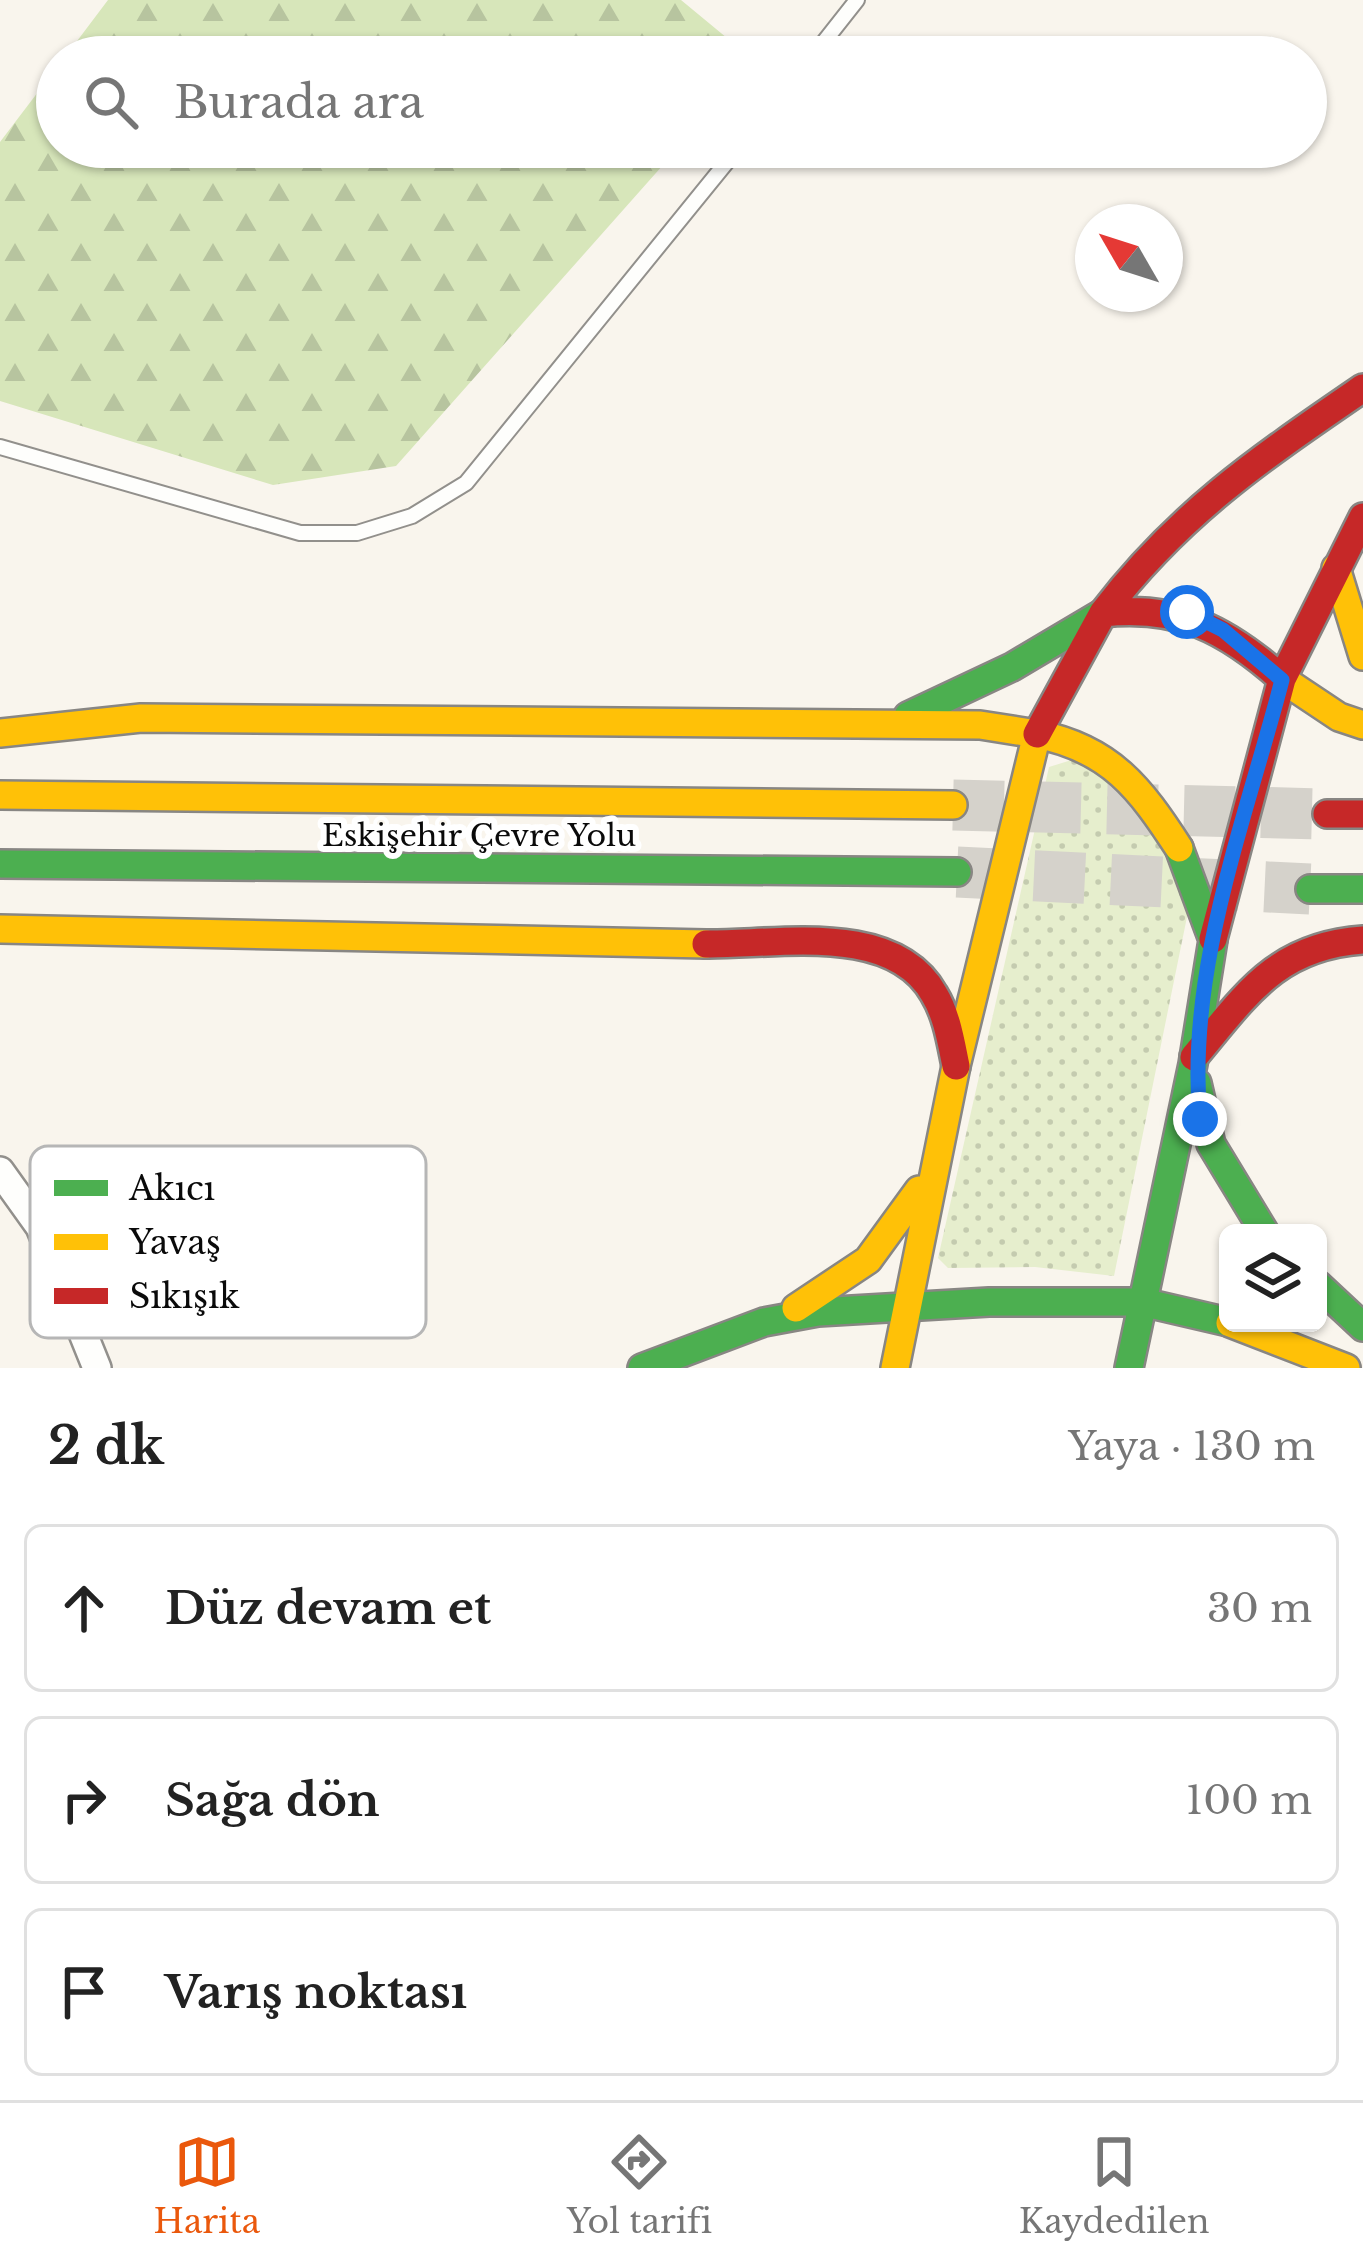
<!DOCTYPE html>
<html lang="tr">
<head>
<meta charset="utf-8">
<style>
  :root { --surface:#fff; --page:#f2f2f2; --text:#222; --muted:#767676; --line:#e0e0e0; --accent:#ea580c }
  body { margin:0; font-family:"Libre Baskerville",serif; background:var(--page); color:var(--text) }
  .controls { position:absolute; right:36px; bottom:36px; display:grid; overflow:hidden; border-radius:18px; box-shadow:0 3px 9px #0004 }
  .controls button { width:108px; height:108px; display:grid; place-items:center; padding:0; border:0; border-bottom:3px solid var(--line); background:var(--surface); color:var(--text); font:60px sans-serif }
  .compass { position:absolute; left:1075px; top:204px; width:108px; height:108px; border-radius:50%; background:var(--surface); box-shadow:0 3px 9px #0004; rotate:309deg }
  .stop { position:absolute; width:36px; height:36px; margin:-27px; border:9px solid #1a73e8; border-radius:50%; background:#fff }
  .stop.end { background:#1a73e8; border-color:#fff; box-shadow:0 3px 12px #0008 }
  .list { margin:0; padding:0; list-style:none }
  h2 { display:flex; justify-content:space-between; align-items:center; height:156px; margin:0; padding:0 48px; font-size:51px }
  h2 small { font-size:39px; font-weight:400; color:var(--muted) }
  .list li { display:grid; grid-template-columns:78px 1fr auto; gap:36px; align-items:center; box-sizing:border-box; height:168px; margin:0 24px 24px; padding:0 24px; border:3px solid var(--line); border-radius:18px }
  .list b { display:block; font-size:45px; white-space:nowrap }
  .list em { font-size:39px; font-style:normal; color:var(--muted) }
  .icon { flex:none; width:66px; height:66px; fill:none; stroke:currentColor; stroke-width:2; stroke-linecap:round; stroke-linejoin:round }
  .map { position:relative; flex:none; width:1363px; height:1368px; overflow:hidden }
  .search { position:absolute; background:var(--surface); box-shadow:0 3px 9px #0004; left:36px; right:36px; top:36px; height:132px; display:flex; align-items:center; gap:30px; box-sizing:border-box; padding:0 42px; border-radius:66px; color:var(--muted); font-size:45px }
  .sheet { height:732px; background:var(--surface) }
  nav { display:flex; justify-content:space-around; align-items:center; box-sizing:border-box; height:168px; border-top:3px solid var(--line); background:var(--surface); font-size:33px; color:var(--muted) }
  nav a { display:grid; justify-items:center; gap:6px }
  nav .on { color:var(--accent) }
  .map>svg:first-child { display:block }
  .grass { fill:url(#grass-dots) }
  .forest { fill:url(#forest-firs) }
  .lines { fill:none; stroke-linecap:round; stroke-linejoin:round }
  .highway-tunnel { stroke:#d5d2cb; stroke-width:51; stroke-dasharray:51 26; stroke-linecap:butt }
  .lane-casing { stroke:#92908c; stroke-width:18 }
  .street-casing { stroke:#92908c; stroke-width:32 }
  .fast-casing { stroke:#888683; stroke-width:32 }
  .slow-casing { stroke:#888683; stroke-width:32 }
  .jam-casing { stroke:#888683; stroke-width:32 }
  .lane { stroke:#fefefc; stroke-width:14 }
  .street { stroke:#fefefc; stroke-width:27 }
  .fast { stroke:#4caf50; stroke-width:27 }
  .slow { stroke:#ffc107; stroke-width:27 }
  .jam { stroke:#c62828; stroke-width:27 }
  .route { stroke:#1a73e8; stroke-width:15 }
  .labels { text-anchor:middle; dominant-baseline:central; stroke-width:12; stroke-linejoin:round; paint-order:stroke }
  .street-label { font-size:30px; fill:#0a0a0a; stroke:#fff }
  .key { fill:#fff; stroke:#b6b6b6; stroke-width:3 }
  .key-label { font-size:33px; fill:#0a0a0a }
</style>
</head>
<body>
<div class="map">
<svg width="1363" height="1368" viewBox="0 0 1363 1368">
  <defs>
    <pattern id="grass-dots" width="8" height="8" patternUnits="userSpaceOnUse" patternTransform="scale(3)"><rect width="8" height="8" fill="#e6eecd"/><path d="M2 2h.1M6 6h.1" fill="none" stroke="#c4cbaf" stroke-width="1.8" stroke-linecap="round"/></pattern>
    <pattern id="forest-firs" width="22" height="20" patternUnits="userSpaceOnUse" patternTransform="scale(3)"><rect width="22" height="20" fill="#d7e6ba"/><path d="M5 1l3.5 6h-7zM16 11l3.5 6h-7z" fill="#b7c49f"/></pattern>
  </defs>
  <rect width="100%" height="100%" fill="#f9f5ed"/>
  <path class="grass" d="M1078,758L1114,784L1160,845L1188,912L1114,1276L1035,1267L948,1268L938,1258L1049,767Z"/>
  <path class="forest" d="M108,0H681L750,57H65Z
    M57,67V147H679L396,466L273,485L0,401V142Z"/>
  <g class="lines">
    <path class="highway-tunnel" d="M953,805L1327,814
      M957,872L1310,889"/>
    <g class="lane-casing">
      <path id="lane" d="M812,57L857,0
        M0,447L300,533H357L412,516L466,483L739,147"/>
    </g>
    <g class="street-casing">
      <path id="street" d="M0,1171L40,1227L97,1368"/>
    </g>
    <g class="fast-casing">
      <path id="fast" d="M908,716L1012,667L1103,613
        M0,864L957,872
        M1310,889H1363
        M1197,1083L1211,1144L1265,1233
        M1318,1285L1363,1327
        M642,1368L764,1322L818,1312L989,1302H1142L1228,1322
        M1129,1368L1193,1064L1213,940L1179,848"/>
    </g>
    <g class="slow-casing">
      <path id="slow" d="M1336,568L1363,656
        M1282,679L1339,717L1363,725
        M0,733L141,718L980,725L1037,734
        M0,795L953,805
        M0,929L706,944
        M796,1308L868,1260L919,1190
        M1230,1323L1346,1368
        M895,1368L956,1066L1037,734C1111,749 1140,788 1179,848"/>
    </g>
    <g class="jam-casing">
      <path id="jam" d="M1103,613C1179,513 1261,458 1363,388
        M1037,734L1103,613C1179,605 1226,629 1282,679
        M1327,814H1363
        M1213,939L1282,679L1363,517
        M706,944C776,945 893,921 934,994C947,1015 951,1042 956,1066
        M1194,1057C1246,995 1276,946 1363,940"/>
    </g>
    <use href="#lane" class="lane"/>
    <use href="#street" class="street"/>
    <use href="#fast" class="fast"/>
    <use href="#slow" class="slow"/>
    <use href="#jam" class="jam"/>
  </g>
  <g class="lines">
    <path class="route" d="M1187,612L1223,630L1282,680C1245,822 1186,971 1200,1119"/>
  </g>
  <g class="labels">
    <g class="street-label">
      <text x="479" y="835">Eskişehir Çevre Yolu</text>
    </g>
  </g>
  <rect x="30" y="1146" width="396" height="192" rx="18" class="key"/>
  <rect x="54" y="1180" width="54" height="16" fill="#4caf50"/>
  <rect x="54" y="1234" width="54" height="16" fill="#ffc107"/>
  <rect x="54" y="1288" width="54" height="16" fill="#c62828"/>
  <g class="key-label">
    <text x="129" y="1200">Akıcı</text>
    <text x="129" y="1254">Yavaş</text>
    <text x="129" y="1308">Sıkışık</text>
  </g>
</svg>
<div class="controls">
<button><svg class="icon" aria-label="layers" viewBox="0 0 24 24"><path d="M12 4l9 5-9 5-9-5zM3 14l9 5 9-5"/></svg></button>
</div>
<svg class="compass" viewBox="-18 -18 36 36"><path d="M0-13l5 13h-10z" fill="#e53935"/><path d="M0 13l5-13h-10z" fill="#767676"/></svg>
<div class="stop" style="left:1187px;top:612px"></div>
<div class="stop end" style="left:1200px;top:1119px"></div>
<div class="search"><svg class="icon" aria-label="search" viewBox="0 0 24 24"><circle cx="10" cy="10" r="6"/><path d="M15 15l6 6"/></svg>Burada ara</div>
</div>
<section class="sheet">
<h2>2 dk<small>Yaya · 130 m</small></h2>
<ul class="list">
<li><svg class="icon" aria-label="ahead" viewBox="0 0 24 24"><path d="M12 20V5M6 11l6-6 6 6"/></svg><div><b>Düz devam et</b></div><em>30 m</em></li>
<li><svg class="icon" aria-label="right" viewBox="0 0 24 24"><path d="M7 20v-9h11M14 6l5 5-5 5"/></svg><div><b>Sağa dön</b></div><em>100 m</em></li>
<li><svg class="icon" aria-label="arrive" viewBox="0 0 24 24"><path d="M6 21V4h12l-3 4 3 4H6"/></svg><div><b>Varış noktası</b></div></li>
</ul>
</section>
<nav>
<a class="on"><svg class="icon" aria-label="map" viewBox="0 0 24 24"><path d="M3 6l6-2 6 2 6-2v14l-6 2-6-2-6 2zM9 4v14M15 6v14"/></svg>Harita</a>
<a><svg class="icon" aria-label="directions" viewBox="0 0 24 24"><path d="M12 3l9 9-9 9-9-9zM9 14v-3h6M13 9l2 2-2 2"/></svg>Yol tarifi</a>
<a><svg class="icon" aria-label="saved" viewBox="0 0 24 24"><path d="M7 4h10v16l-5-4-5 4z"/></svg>Kaydedilen</a>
</nav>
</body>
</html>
